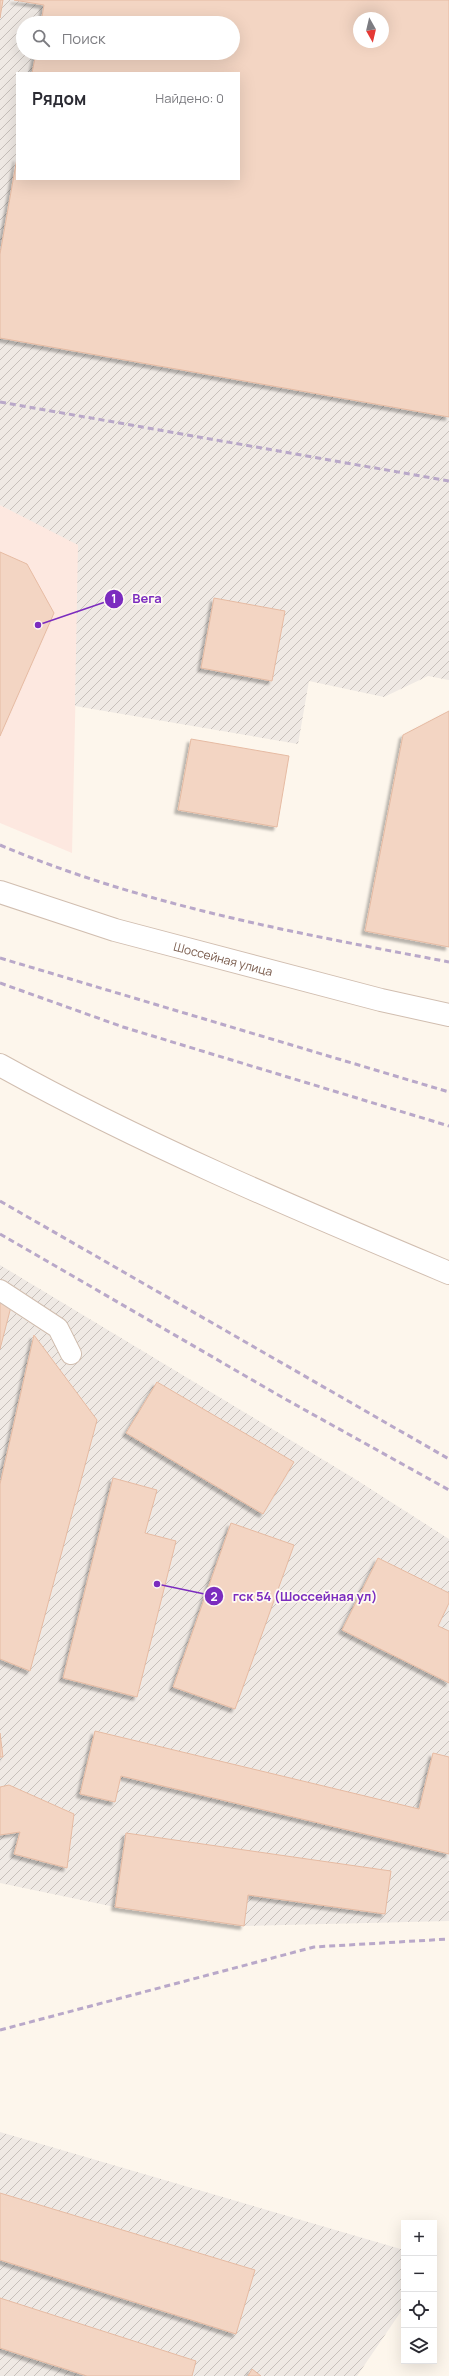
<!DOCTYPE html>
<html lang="ru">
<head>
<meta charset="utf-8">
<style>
  :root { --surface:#fff; --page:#f7f7f7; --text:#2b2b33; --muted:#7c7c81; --line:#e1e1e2 }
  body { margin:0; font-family:Manrope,sans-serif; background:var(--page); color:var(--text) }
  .controls { position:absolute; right:12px; bottom:12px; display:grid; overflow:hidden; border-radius:0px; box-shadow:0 4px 16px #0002 }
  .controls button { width:36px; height:36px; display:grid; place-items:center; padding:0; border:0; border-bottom:1px solid var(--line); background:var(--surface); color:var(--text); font:20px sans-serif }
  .compass { position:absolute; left:353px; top:12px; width:36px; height:36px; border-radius:50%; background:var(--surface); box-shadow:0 4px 16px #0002; rotate:172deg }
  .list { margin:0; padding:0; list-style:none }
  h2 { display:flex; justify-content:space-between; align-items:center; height:52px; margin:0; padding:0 16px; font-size:17px }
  h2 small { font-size:13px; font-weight:400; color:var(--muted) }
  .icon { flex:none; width:22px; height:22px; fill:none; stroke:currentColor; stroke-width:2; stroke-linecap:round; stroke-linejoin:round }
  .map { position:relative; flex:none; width:449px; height:2376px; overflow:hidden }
  .search { position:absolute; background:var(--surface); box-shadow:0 4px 16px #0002; left:16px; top:16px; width:224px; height:44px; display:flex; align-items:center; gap:10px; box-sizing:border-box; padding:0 14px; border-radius:22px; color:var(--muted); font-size:15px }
  .panel { position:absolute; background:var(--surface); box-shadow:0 4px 16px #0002; left:16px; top:72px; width:224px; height:108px; border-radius:0px }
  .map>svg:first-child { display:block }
  .commercial { fill:#fde8e0 }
  .industrial { fill:url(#industrial-furrows); fill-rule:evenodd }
  .building { fill:#f3d5c3; stroke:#e6bba3; fill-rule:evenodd; filter:url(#shadow) }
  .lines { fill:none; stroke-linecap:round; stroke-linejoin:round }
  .service-casing { stroke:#d1beb0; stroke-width:22 }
  .minor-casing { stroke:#d1beb0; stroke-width:24 }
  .tertiary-casing { stroke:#d1beb0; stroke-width:24 }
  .service { stroke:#fff; stroke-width:20 }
  .minor { stroke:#fff; stroke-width:22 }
  .tertiary { stroke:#fff; stroke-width:22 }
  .rail { stroke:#b9a8c9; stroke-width:3; stroke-dasharray:6 4; stroke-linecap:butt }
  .labels { text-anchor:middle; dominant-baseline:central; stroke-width:3.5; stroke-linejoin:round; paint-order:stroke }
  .street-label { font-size:12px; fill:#7a5c4d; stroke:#fffaf3 }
  .leader { fill:none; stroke:#7b2cbf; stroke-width:1.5 }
  .callout-dot { fill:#7b2cbf; stroke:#fffaf3; stroke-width:1.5 }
  .mark-label { font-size:12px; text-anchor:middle; font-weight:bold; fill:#fff }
  .callout-label { font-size:13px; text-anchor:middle; font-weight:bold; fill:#7b2cbf; stroke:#fffaf3; stroke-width:3.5; stroke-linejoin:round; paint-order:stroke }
</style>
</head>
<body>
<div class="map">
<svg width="449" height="2376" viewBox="0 0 449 2376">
  <defs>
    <pattern id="industrial-furrows" width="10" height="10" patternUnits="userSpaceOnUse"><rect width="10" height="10" fill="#efe9e4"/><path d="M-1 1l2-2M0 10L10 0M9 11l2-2" fill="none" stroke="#c7c0bb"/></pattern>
    <filter id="shadow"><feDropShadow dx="-3.5" dy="3.5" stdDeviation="1" flood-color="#0004"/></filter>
  </defs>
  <rect width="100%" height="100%" fill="#fdf6ec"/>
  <path class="commercial" d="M0,505L79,544L72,853L0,823Z"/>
  <path class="industrial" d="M0,0H449V680L428,676L384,697L309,681L298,744L75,706L78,545L0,505ZM359,18H383V42H359ZM23,23H233V53H23ZM17,73H239V179H17Z
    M0,1265L355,1479L449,1539V1921L244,1926L115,1907L0,1883Z
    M0,2132L404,2250V2307L357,2376H0Z"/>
  <path class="building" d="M0,0H3L0,18Z
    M14,0H449V417L0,338V254L17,158V179H239V73H32L36,53H233V23H41L44,5ZM359,18H383V42H359Z
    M0,552L27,564L54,613L0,736Z
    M214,598L285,611L272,681L201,668Z
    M449,711V947L365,931L403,735Z
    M191,739L289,756L277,827L178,810Z
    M0,1296L13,1299L0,1349Z
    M34,1335L97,1420L30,1671L0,1659V1484Z
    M157,1382L294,1462L263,1514L126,1433Z
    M113,1478L157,1490L145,1533L176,1541L137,1697L63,1678Z
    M231,1523L294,1545L235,1709L173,1687Z
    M378,1558L449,1593V1603L438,1626L449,1631V1683L342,1630Z
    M95,1731L419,1809L433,1753L449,1757V1854L121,1776L115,1802L80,1794Z
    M0,1733L3,1757H0Z
    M9,1785L74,1814L67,1868L14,1854L20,1832L0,1835V1787Z
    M126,1833L391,1871L385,1914L248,1895L244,1926L115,1907Z
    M0,2193L255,2270L236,2334L0,2260Z
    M0,2298L196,2361L192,2376H87L0,2348Z
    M252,2369L261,2376H248Z"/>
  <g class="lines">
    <g class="service-casing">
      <path id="service" d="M0,1290L58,1328L71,1354"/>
    </g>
    <g class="minor-casing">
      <path id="minor" d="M0,1065C144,1145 297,1209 449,1273"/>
    </g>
    <g class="tertiary-casing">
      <g id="tertiary">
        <path id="s1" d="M0,892L115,930L381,1000L449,1015"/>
      </g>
    </g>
    <use href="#service" class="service"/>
    <use href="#minor" class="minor"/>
    <use href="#tertiary" class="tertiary"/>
    <path class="rail" d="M0,402L449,481
      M0,845C144,906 297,933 449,962
      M0,958L449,1092
      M0,983L123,1027L449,1126
      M0,1201L449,1459
      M0,1234L287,1400L449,1490
      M0,2030L314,1947L449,1939"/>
  </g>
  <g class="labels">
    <g class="street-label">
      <text stroke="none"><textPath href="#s1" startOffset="233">Шоссейная улица</textPath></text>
    </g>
  </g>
  <path class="leader" d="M38 625L114 599M157 1584L214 1596"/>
  <g class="callout-dot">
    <circle cx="38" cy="625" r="4"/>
    <circle cx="157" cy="1584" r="4"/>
    <circle cx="114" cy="599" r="10"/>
    <circle cx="214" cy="1596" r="10"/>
  </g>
  <g class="mark-label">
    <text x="114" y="603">1</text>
    <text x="214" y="1601">2</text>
  </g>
  <g class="callout-label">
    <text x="147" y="603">Вега</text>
    <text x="305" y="1601">гск 54 (Шоссейная ул)</text>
  </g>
</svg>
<div class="controls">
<button>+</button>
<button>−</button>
<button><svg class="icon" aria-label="locate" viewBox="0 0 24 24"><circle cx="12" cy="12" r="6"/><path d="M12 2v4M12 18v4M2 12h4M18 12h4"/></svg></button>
<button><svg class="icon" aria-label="layers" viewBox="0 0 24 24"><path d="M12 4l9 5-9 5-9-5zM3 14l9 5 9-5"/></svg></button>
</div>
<svg class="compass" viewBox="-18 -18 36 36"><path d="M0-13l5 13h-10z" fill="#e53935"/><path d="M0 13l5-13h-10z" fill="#7c7c81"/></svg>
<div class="search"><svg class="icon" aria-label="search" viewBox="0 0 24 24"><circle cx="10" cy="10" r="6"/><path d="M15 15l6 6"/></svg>Поиск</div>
<section class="panel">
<h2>Рядом<small>Найдено: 0</small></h2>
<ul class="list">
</ul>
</section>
</div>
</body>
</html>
